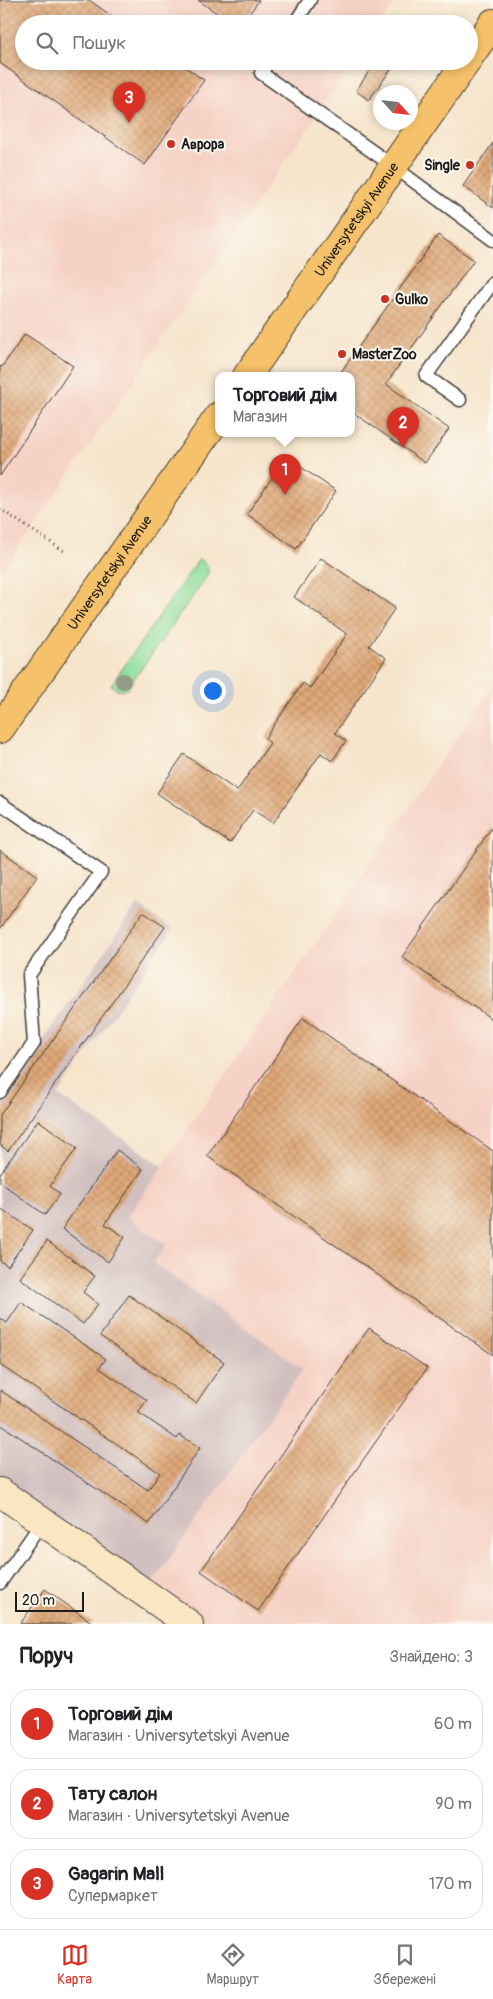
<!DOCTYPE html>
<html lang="uk">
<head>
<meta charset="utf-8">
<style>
  :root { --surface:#fff; --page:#f6f6f6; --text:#202124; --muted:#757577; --line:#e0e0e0; --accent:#d93025 }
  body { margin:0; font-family:Pangolin,sans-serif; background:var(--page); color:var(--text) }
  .compass { position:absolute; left:373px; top:85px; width:45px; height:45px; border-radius:50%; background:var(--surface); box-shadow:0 2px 8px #0003; rotate:117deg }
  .scale { position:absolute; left:15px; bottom:12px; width:69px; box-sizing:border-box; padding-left:5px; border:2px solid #1c1c1c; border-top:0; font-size:14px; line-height:18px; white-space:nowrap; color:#1c1c1c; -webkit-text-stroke:4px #fbf7ec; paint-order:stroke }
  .you { position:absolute; left:212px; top:690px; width:18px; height:18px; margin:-12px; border:4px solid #fff; border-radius:50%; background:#1a73e8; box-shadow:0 0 0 8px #1a73e833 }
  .badge { display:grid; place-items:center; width:32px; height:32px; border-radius:50%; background:var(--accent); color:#fff; font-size:16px; font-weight:700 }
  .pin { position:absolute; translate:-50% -41px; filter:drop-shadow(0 1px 2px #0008) }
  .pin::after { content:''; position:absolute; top:26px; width:18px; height:15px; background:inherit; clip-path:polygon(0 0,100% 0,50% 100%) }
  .popup { position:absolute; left:215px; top:372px; width:140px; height:65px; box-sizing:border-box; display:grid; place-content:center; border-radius:10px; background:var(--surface); filter:drop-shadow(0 1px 4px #0005); font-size:16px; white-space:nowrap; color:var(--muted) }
  .popup b { font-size:19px; color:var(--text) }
  .popup::after { content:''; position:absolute; left:50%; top:100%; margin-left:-10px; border:10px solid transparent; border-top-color:var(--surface) }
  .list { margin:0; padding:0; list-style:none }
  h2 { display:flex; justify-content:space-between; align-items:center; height:65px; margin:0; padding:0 20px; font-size:21px }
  h2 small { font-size:16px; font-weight:400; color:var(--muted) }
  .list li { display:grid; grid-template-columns:32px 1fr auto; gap:15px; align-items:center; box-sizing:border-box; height:70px; margin:0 10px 10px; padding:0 10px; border:1px solid var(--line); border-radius:20px }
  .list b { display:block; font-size:19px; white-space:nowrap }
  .list p { margin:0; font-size:16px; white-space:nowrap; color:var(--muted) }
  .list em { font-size:16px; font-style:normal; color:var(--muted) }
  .icon { flex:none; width:28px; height:28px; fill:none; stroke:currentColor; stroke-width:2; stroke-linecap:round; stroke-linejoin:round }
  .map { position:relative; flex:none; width:493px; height:1624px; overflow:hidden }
  .search { position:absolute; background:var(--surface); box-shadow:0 2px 8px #0003; left:15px; right:15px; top:15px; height:55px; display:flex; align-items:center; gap:12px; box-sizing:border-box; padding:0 18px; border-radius:28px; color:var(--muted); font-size:19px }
  .sheet { height:305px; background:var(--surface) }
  nav { display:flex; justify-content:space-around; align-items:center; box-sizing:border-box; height:70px; border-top:1px solid var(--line); background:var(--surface); font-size:14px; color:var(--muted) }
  nav a { display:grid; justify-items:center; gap:2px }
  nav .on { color:var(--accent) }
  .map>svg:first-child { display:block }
  .built { fill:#f6d1c5 }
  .industrial { fill:#d1bfbf }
  .green { fill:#8fde9c; stroke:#567d5c }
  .building { fill:url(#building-cross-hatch) }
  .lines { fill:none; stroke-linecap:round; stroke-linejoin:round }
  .lane-casing { stroke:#3d3a36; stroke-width:15 }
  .secondary-casing { stroke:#3d3a36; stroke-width:30 }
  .primary-casing { stroke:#3d3a36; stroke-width:30 }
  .path { stroke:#3d3a36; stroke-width:3; stroke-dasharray:1 4; stroke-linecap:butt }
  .lane { stroke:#fff; stroke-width:12 }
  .secondary { stroke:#fbe6c4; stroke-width:28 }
  .primary { stroke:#f5c16b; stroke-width:28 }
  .tree { fill:#949b84 }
  .poi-dot { fill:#c8321e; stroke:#fbf7ec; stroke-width:2 }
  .labels { text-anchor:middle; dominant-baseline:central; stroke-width:4; stroke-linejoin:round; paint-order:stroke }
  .poi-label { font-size:14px; font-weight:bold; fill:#1c1c1c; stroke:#fbf7ec; text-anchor:start }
  .street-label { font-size:14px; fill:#1c1c1c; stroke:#fbf7ec }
</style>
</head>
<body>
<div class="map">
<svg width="493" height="1624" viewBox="0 0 493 1624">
  <defs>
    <pattern id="building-cross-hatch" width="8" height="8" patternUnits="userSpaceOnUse" patternTransform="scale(1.25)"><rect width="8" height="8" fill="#dfa878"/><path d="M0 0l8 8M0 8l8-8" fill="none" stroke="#bf9067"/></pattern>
  </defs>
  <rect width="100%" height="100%" fill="#fbf7ec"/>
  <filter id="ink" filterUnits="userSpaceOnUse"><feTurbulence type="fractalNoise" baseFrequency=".02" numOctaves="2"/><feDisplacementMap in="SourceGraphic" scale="10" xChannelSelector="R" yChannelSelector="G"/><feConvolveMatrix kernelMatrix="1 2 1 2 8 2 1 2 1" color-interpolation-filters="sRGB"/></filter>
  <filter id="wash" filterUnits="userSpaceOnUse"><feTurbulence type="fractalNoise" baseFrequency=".0096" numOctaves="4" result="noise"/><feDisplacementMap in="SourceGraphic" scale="20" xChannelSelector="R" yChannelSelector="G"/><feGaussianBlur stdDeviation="1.12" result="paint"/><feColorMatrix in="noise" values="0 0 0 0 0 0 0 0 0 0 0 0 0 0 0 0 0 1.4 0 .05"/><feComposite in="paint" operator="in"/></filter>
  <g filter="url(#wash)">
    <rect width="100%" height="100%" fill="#f6e4cb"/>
    <path class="built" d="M0,0H397L380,24H24V61H354L0,575Z
      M493,685V1624H189L145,1593L303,1369L153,1263L127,1217Z"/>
    <path class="industrial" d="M137,905L173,929L58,1095L163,1166L127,1217L166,1245L153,1263L303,1369L145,1593L0,1492V1102Z"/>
    <path class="green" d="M199,559C206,564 210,567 207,576L127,689L118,690L111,685Z"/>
    <g id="blocks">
      <path class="building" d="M0,0H89L123,24H24V61H177L204,80L145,165L0,63Z
        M198,0H259L242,24H232Z
        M376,61H397L369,100L356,91Z
        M493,143V208L463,186Z
        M438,235L474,260L386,384L449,429L425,463L351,411V376H338Z
        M25,334L73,366L0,476V366L2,367Z
        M286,457L336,491L296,549L247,514Z
        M321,558L395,608L369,646L386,658L335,733L346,741L332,761L321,753L273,823L253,810L230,843L157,793L184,754L237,791L270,743L265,738L303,683L310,688L347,634L294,597Z
        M493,826V1020L402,957Z
        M0,850L37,876L0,929Z
        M143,912L165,927L8,1151L0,1145V1115Z
        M303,1018L493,1151V1355L207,1156Z
        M38,1120L77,1148L50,1186L60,1194L45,1215L0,1182V1174Z
        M117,1150L143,1169L105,1224L125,1237L108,1262L62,1229Z
        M0,1208L33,1230L8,1266L0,1261Z
        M47,1241L95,1276L83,1292L98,1304L83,1324L20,1278Z
        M129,1295L224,1362L196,1403L100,1336Z
        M21,1302L106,1359L99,1368L147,1400L138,1412L177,1439L180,1435L200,1448L149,1524L0,1424V1390L148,1490L160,1473L0,1365V1318L7,1323Z
        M369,1328L427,1368L258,1611L201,1571Z
        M45,1589L94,1624H20Z"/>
    </g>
  </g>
  <g filter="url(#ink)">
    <use href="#blocks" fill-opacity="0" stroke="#3d3a36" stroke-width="1"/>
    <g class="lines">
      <g class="lane-casing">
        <path id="lane" d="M294,24L310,0
          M269,61L261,73L393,166L493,240
          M460,400L426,376L493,282
          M0,803L101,872L29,975L34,1043L0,1092
          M0,1583L42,1522"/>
      </g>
      <g class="secondary-casing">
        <path id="secondary" d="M0,1492L189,1624"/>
      </g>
      <g class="primary-casing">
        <g id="primary">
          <path d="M469,57L493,23"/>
          <path id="s1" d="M247,376L467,61"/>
          <path id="s2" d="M0,729L219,416"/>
        </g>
      </g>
      <path class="path" d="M0,509L64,551"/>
      <use href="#lane" class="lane"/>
      <use href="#secondary" class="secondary"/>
      <use href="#primary" class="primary"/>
    </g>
    <circle class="tree" cx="123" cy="681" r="8"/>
  </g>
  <g class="poi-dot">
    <circle cx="171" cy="144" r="5"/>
    <circle cx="470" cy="165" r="5"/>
    <circle cx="385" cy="299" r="5"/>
    <circle cx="342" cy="354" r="5"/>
  </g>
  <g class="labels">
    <g class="poi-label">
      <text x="181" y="144">Аврора</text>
      <text x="460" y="165" text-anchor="end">Single</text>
      <text x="395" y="299">Gulko</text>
      <text x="352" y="354">MasterZoo</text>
    </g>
    <g class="street-label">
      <text stroke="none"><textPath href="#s1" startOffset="191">Universytetskyi Avenue</textPath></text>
      <text stroke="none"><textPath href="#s2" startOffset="191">Universytetskyi Avenue</textPath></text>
    </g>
  </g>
</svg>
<svg class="compass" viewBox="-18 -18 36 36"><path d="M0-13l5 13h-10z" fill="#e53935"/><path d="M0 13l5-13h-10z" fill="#757577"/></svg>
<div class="scale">20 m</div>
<div class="you"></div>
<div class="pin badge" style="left:285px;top:495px">1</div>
<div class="popup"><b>Торговий дім</b>Магазин</div>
<div class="pin badge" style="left:403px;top:448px">2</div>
<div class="pin badge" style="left:129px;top:123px">3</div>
<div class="search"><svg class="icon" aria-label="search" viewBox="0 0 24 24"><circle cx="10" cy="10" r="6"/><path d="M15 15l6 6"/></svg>Пошук</div>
</div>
<section class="sheet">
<h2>Поруч<small>Знайдено: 3</small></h2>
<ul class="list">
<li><span class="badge">1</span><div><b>Торговий дім</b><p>Магазин · Universytetskyi Avenue</p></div><em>60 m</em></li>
<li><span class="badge">2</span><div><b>Тату салон</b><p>Магазин · Universytetskyi Avenue</p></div><em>90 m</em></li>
<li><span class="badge">3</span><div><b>Gagarin Mall</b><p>Супермаркет</p></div><em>170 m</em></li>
</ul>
</section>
<nav>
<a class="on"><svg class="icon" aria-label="map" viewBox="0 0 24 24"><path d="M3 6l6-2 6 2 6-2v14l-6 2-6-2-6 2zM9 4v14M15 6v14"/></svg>Карта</a>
<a><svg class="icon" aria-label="directions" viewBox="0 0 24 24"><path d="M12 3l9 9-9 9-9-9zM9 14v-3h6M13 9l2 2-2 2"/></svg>Маршрут</a>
<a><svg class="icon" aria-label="saved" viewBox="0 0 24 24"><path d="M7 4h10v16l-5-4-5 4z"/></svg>Збережені</a>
</nav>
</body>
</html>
